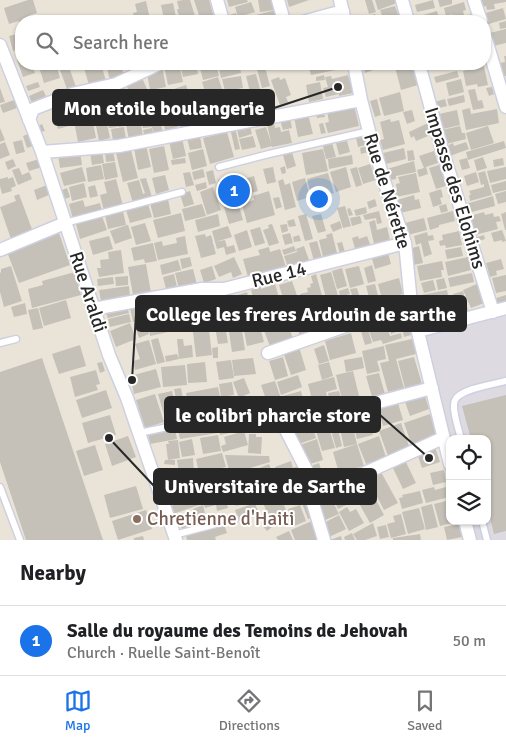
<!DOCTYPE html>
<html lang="en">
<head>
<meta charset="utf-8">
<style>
  :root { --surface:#fff; --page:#f2f2f2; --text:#202124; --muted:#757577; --line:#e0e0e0; --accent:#1a73e8 }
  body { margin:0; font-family:Signika,sans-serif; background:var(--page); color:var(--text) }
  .controls { position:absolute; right:15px; bottom:15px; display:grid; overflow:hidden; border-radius:10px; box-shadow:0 1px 4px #0004 }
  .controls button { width:45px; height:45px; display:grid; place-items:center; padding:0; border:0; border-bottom:1px solid var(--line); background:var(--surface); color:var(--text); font:25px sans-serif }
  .you { position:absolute; left:318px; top:198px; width:18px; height:18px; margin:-12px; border:4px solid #fff; border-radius:50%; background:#1a73e8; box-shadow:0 0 0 8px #1a73e833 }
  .badge { display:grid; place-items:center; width:32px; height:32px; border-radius:50%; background:var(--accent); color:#fff; font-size:16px; font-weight:700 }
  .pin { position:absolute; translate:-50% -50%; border:2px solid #fff; box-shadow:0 1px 5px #0006 }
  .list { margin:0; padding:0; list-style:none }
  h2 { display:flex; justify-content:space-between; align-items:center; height:65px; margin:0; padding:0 20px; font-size:21px }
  h2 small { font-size:16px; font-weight:400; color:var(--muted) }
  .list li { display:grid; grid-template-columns:32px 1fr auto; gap:15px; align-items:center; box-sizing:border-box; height:70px; padding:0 20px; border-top:1px solid var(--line) }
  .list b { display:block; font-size:19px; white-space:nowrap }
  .list p { margin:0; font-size:16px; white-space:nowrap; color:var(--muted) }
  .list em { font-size:16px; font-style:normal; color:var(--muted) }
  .icon { flex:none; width:28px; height:28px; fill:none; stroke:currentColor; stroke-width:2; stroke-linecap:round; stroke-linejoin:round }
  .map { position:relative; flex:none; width:506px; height:540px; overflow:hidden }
  .search { position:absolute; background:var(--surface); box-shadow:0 1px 4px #0004; left:15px; right:15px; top:15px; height:55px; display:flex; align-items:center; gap:12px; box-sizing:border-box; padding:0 18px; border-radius:20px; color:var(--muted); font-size:19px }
  .sheet { height:135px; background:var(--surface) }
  nav { display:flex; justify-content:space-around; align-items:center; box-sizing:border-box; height:70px; border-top:1px solid var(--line); background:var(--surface); font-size:14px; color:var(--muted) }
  nav a { display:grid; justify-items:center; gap:2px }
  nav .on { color:var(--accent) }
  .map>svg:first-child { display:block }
  .industrial { fill:#dddae2 }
  .building { fill:#c5c1b8 }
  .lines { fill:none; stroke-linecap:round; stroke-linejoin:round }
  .lane-casing { stroke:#ced0e1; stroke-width:9 }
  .street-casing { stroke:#ced0e1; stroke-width:15 }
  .lane { stroke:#fff; stroke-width:6 }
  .street { stroke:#fff; stroke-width:12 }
  .education-dot { fill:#8d6e63; stroke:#fff; stroke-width:2 }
  .labels { text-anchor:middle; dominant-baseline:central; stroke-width:4; stroke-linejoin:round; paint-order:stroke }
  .street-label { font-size:19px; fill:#272727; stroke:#fff }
  .education-label { font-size:19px; fill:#785e54; stroke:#fff; text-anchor:start }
  .leader { fill:none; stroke:#272727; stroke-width:2 }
  .callout-dot { fill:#272727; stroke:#fff; stroke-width:2 }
  .callout { fill:#272727; stroke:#272727; stroke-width:2 }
  .callout-label { font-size:20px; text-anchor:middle; font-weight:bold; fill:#fff }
</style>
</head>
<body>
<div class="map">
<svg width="506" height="540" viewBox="0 0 506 540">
  <rect width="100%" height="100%" fill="#eae4d8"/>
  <path class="industrial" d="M506,311V540H474L469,521H487V439H450L422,333Z"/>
  <path class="building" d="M28,0H33L37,13L28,16L29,20L21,21V26L19,21L9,24L4,8Z
    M183,0H190L195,16L180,20L177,9H179L177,1Z
    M194,0H209L215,21H201Z
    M227,0H247L248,2L229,7Z
    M258,0H273L275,10L260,12Z
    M287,0H309L289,7Z
    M365,0H372L376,12L369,14Z
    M375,0H396L397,3L378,10Z
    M433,0L435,8L417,12L415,5Z
    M438,0H452V4L440,7Z
    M478,0H506V2L494,4L495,9L487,10L486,6L479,8Z
    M146,1L150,19L135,21L133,13L137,12L135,4Z
    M251,2L255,12L238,17L235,7Z
    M464,2L466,10L463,11L464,15L453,19L452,14L446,16L444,8Z
    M173,3L176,17L164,19L161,5Z
    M395,6L399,17L384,21L380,10Z
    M503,8L506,19L485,25L482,14Z
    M276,10L278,21H258L256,15Z
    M437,11L440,21H414L413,18Z
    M236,13L238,20L246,18L247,21H225L224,17Z
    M375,14L377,21H351Z
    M471,14L473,21H466L465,16Z
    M464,17L465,21H450Z
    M506,21V28L500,29L499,23Z
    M506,29V43L493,46L490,33Z
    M21,33V54H20L18,50L13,51L9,36Z
    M504,56H506V76L502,77L499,63L505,62Z
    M21,59V64H32L35,73L23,77L17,60Z
    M38,64H56L60,78L44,83Z
    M97,64H101L106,81L89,85L84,68Z
    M106,64H121L124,77L110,81Z
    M127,64H141L128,68Z
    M168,64H179L183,82L168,85L164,66L169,65Z
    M180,64H189L190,70L197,68L198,74L183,77Z
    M199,64H216L219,76L203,80Z
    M218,64H239L241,73L221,78Z
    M246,64H260L261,67L248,70Z
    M284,64H294V68L285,69Z
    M308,64H334L336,70L311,75Z
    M362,64H390L365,73Z
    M409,64H412L418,85L401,90L395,67Z
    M425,64H439L426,68Z
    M162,66L166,87L150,90L147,73Z
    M484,66L488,85L478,87L477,84L466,86L463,71Z
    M69,67L76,87L67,89L60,70Z
    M265,67L270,86L262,88L257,69Z
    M457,71L459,77L436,83L434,77Z
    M256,74L260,89L250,92L246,76Z
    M324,75L325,80L316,81V77Z
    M348,75L353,93L339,96V94L326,97L323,88L328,87L325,77L331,76L332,79Z
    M241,76L243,88L225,91L222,79Z
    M218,77L223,92L207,97L202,82Z
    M279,77L280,80L285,78L291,95L286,97L288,102L280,105L271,80Z
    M142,78L148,91L132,98L126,85Z
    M461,79L464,92L449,96L446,83Z
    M38,82L40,87L28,91L26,86Z
    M320,82L323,99L309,102L306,85Z
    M186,85L192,102L175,108L168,91Z
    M116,87L121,101L105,106L100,92Z
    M492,87L494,94L489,96L486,88Z
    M0,88L5,102L0,103Z
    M125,88L129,100L123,102L118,90Z
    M475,89L478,101L482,100L484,108L473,110L468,90Z
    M43,90L46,96L32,103L29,96Z
    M400,92L404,111L384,116L379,98Z
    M464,95L465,102L449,106L447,99Z
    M273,98L276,109L263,111L261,101Z
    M377,99L381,115L375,117L370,101Z
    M445,99L447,106L435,109L434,102Z
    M14,100L17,108L3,113L0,105Z
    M65,104L72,125L58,129L51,108Z
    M354,105L359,126L328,133L325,123L329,122L327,111Z
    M113,107L117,127L109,128L105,109Z
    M132,108L133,113L139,112L143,137L129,140L123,109Z
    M470,108L471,114L497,109L499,123L466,130L462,110Z
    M188,109L192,123L187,124L189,131L181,133L179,127L185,125L180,126L177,111Z
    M323,109L325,117L317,118L315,111Z
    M412,110L415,121L407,124L403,112Z
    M457,110L460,125L443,129L439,114Z
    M121,112L124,126L118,127L116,113Z
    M175,114L178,127L165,130L162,117Z
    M308,114L313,134L298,137L294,117Z
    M92,117L96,138L78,142L74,121Z
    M290,118L292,128L283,130L280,120Z
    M106,119L110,138L99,141L95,121Z
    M390,119L391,122L399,120L405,144L383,150L380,140L384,139L380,122Z
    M160,121L163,133L155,136L152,127L143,128L142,124Z
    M274,123L275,128L280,127L281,132L289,130L292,143L272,147L267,124Z
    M323,123L326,133L321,134L319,124Z
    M428,123L433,134L416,141L414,136L411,138L409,132Z
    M42,124L45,131L40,132L38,126Z
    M250,126L252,134L239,138L237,129Z
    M460,126L462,133H465L466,139L446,144L442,130Z
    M488,126L494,143L471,150L466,133Z
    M124,127L126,139L113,141L111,129Z
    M235,127L240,149L235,150L230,128Z
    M266,127L272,146L261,149L255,130Z
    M0,128L5,140L0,142Z
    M152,128L154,136L145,138L143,130Z
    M227,132L234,157L210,164L203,138Z
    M28,134L33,146L27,148L23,136Z
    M200,136L202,148L190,150L187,138Z
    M253,136L256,147L242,150L239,139Z
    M364,136L366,145L358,147L356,138Z
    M182,138L186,156L173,159L169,141Z
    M22,140L25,152L16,154L13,142Z
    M347,141L350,152L339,155L336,143Z
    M504,141L506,148L468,160L466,152Z
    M5,142L10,155L0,159V144Z
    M466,142L469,149L450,156L447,146L453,143L454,146Z
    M332,143L336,157L326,159L323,146Z
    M146,145L151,167L138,170L134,148Z
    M130,146L138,178L123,182L115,149Z
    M164,146L169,170L154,173L149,149Z
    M367,146L368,152L361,154L360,148Z
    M404,148L406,159L386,164L383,153Z
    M203,149L207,166L192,170L188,153Z
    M323,149L328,171L306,175L302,153Z
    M413,150L415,160L408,161L407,151Z
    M80,151L82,165L60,168L58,154Z
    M102,151L104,163L92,165L90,153Z
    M113,151L115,161L106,162L105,152Z
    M434,151L438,163L426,167L428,174L419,177L417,170L424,168L419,156Z
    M292,152L296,166L287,169L283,155Z
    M352,155L353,164L329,169L328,159Z
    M483,157L487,168L477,171L474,160Z
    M185,158L186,163L172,165L171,160Z
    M467,158L470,168L462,170L459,160Z
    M503,158L504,165L494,167L493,160Z
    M13,159L16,166L8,170L5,162Z
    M39,159L42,167L29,171L26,163Z
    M414,161L416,172L396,176V179L390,180L387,169Z
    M115,162L118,177L105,180L102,164Z
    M370,164L376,180L363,184L358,168Z
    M442,164L449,185L436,189L429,168Z
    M101,165L104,179L88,182L86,168Z
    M285,166L286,173L282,174L280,168Z
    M82,167L86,181L64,186L60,173Z
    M273,167L276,182L267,184L263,169Z
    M346,167L351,187L336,192L330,172Z
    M357,167L362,185L356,187L350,169Z
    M506,167V179L490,183L487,171Z
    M19,168L22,175L29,172L32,179L18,185L12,170Z
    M203,169L205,177L194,180L192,172Z
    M213,170L216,183L209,185L206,172Z
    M485,171L492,195L470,201L469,195H471L469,191L484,187V184L481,185L478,173Z
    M190,172L194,185L186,187L183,173Z
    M476,172L479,182L467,186L464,176Z
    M328,173L334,193L312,199L307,179Z
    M416,173L420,192L396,197L394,190H397L396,184L400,183L398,177Z
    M165,175L169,190L156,194L152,178Z
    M232,176L233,182L254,176L258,191L224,201L218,180Z
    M8,177V179L13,177L16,186L11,188L12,191L2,194L0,186V179Z
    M146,178L152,197L133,203L127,183L139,180L143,194L145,193L140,179Z
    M305,178L310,197L297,201L292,182Z
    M116,179L123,206L104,211L100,195L107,193L104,182Z
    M283,179L285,185L290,183L296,207L285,210L278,181Z
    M506,181V190L493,193L491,185Z
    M206,182L207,188L197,191L195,185Z
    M84,183L87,197L72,201L69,187Z
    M47,185L51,194L37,200L34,190Z
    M95,185L98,196L90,198L88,187Z
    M213,187L221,210L207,215L200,192Z
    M67,188L70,197L65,199L62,190Z
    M441,189L443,197L440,198L442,204L433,207L429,193Z
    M190,191L194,204L184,207L180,194Z
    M269,191L275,215L247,223L242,204L254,200L253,196Z
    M506,191V202L498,204L495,194Z
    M19,194L33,232L11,239L0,207L16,201L14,196Z
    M414,195L415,200L419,199L421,208L400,213L397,200Z
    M493,196L495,206L468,213L466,204Z
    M279,197L282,207L276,209L273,198Z
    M168,199L171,214L154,218L150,203Z
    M375,199L377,206L369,209L367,202Z
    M83,200L85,207L100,203L102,212L73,219L69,204Z
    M238,203L243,220L229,224L224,207Z
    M148,204L152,217L130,223L126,210Z
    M202,204L206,216L185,221L182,209Z
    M446,204L448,211L441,213L439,206Z
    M345,206L351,226L343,228L337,208Z
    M366,207L367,213L356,216L354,210Z
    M350,208L353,215L349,216L347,209Z
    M123,211L126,225L108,229L105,215Z
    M379,211L382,223L377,224L376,218L365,220L363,215Z
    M453,211L455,221L439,225V227L430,230L427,218Z
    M484,212L485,215L493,213L494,217L499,216L501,221L496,222L498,229L475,235L470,216Z
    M506,212V230H505L501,214Z
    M181,213L185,231L158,238L153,220Z
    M218,214L220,226L198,232L195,220Z
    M306,214L313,239L305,241L298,216Z
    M321,214L326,231L318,233L312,216Z
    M102,216L107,230L80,239L76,224Z
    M360,216L362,223L352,226L350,218Z
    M424,218L427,230L408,235L405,223Z
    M294,219L296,226L289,227L287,221Z
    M375,220L377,230L387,227L391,244L375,248L369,222Z
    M340,221L342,228L333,232L330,225Z
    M145,223L151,241L136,245L131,227Z
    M272,224L279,243L269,246L263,230L269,228L268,225Z
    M287,224L288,231L282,233L280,225Z
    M127,225H128L132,238L115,244L110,231Z
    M228,226L232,237L215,242L212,231Z
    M260,227L265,243L255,246L250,230Z
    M247,230L252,247L239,251L234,235Z
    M502,230L506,241L502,242V240L494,242L491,233Z
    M459,231L462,245L446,248L445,245L440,246L439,241L443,240L442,235Z
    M427,232L428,236L433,235L434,240L428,241L432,254L424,257L421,243L416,245L414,236Z
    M59,233L70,265L19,283L7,252Z
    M290,233L293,243L285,245L282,235Z
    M332,233L337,253L323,257L319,240L327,238L326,235Z
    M205,234L206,237L211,235L213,242H212L213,243L216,254L201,258L195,236Z
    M299,235L301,241L294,242L293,237Z
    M484,235L485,239L476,242L474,238Z
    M109,236L113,249L93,255L89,241Z
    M185,236L188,254L158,260L154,243L162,241L163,246L177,243L176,238Z
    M358,236L359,239L367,236L371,247L356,252L352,238Z
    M225,240L227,247L234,245L236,252L226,255L224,247L217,249L215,242Z
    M317,241L322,258L314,261L309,243Z
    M342,242L345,252L340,254L337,243Z
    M153,243L157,261L145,263L144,259L134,261L131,248Z
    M294,246L296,251L284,255L282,250Z
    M304,246L309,260L288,267L284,256L297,252L296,249Z
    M419,246L423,263L413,265L409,249Z
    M269,247L270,252L280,249L287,270L249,281L243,259L260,255L258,250Z
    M461,247L463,256L447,259L445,250Z
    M121,250L124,273L99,277L97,268H101L100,260L109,259L108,252Z
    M388,253L391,264L375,269L372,259Z
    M190,257L192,266L182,269L180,259Z
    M234,257L242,274L233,278L231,272L219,277L214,266Z
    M468,257L471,270L448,276L445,262Z
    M501,259L504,269L496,271L497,275L490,277L486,263Z
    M178,260L181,270L162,275L160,265Z
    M442,261L444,270H441L442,277L420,281L417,266Z
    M146,264L151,293L133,295L128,267Z
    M372,265L376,281L368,283L364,268Z
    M11,266L22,301L4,307L0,292V273L1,272V269Z
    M212,266L216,279L204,283L200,270Z
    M359,266L364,284L350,288L345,269Z
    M342,268L347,286L337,289L332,271Z
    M193,269L197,285L179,289L175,273Z
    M75,272L81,295L32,308L28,289L43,285L42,281Z
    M331,272L339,299L343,298L350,319L341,322L335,300L327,302L320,275Z
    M472,273L474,282L450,287L448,278Z
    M174,274L177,287L166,289L163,277Z
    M316,274L323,299L303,305L300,294L308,292L307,288L311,287L310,284L313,283L311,276Z
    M506,275V291L496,293L492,278Z
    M128,276V285L116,286L115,277Z
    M113,277L114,284L98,286L97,279Z
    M399,278L403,294L382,299L378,284Z
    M444,278L447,288L438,290L436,280Z
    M433,280L436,290L424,293L421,283Z
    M292,281L301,307L287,311L279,285Z
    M479,283L487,302L471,308L463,290Z
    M275,284L284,314L281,315L282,320L261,326L251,290L261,287V289Z
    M375,284L379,299L370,301L366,286Z
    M129,286L130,297L101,301L99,290Z
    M348,288L350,294L340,297L339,291Z
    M357,288L365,317L352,321L345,297L352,295L350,289Z
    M447,290L449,300L424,306L421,295Z
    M463,291L468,310L458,312L453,294Z
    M247,292L250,302L231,308L228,298Z
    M506,295V304L495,307L493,299Z
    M66,300L71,318L44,326L39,308Z
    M331,302L338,324L315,332L312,321L318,319L314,308Z
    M25,303L27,314L14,317L11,307Z
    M161,305L168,332L150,336L149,329L156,328L154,318L147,320L145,308Z
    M140,306L143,320L133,322L130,308Z
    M127,307L129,313L108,318L106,313Z
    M38,308L43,328L33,330L28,310Z
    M305,311L314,334L301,339L292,315Z
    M129,314L131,322L110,327L108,319Z
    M398,317L402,330L391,334L386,320Z
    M145,321L149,334L139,338L134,324Z
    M287,321L294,342L271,349L263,328Z
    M385,321L390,336L401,333L402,338L383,344L381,340L373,342L368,328L377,325L376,323Z
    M408,322L411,335L404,337L401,323Z
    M130,323L136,339L116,347L110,331Z
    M225,325L228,343L218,344L215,327Z
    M367,326L372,343L365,345L360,328Z
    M260,327L264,342L247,346L244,331Z
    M209,330L212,355L196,357L193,332Z
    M242,330L245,350L232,352L229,332Z
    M351,333L356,353L330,360L325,341Z
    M158,338L165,362L157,364L151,340Z
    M177,339H183L184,346L192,345L193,357L179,359Z
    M412,339L416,354L396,359L404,388L388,392L380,363L389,361L385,345Z
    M149,340L156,364L135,370L133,361L140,359L135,344Z
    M80,345L86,366L59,374L52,354Z
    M324,345L329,361L319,364L314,349Z
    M384,346L386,359L377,361L380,371L367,374L362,351Z
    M218,347V358H213L212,348Z
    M299,347L306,370L291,375L283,352Z
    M177,354L179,359L166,362L165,356Z
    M283,357L288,376L275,380L269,361Z
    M362,357L364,368L346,372L344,360Z
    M414,357L422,384L405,388L398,361Z
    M42,358L103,540H26L0,462V372Z
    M253,358L256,374L234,376L232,360Z
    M231,360L234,378L219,380L216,362Z
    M102,362L105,371L100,373L97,363Z
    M205,362L207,382L188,383L187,364Z
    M329,362L333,376L322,380L318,365Z
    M185,365L187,385L163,387L161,367Z
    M156,369L161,387L134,394L130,376Z
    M96,370L100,384L96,385L98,390L75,397L70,377Z
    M353,371L360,400L343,403L336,375Z
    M379,373L385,394L372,397L366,376Z
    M298,375L302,387L281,395L277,382Z
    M334,377L337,389L326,392L330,409L315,412L308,384Z
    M244,378L250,393L239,398L233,382Z
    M275,381L285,410L269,408L261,385Z
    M232,382L234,395L221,397L219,384Z
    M218,387L223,411L191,418L186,393Z
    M181,388L183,398L176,399L174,389Z
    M106,390L112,408L82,418L76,400Z
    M172,391L179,418L166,422L158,394Z
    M301,391L307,415L289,419L283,396Z
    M339,391L343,404L331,407L328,393Z
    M424,393L429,409L410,416L404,399Z
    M155,394L164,422L145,428L136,400Z
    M506,395V531L494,534L487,506V439H471L462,406Z
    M398,403L403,420L383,426L378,409Z
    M366,409L373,435L357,439L350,413Z
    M349,412L357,444L344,447L339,425L343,424L340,414Z
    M241,414L244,430L220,435L217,419Z
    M430,414L438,436L412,446L404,423Z
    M110,415L116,435L88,443L82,423Z
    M216,419L218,433L180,439L177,426Z
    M336,421L342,446L336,448L329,423Z
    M311,423L316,438L296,445L291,430Z
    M401,423L410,449L388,456L379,431Z
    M328,424L335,448L322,451L316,431H318L317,427Z
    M175,428L177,439L150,444L148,433Z
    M244,431L248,445L223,452L221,446L226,444L224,437Z
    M249,434H256V437H262L261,454L248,453Z
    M218,435L221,451L203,454L200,438Z
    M128,436L136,457L112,466L105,444Z
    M379,436L386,457L366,464L358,444Z
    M192,439L195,455L182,457L179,442Z
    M317,439L323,460L307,465L300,445Z
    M178,440L180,458L168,460L166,444H169L168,441Z
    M357,444L364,466L339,473L333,452Z
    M95,445L103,470L84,476L76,451Z
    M435,447L440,462L422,468L417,453Z
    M222,453L226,467L199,473L196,459Z
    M225,455L269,456L270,462L230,474Z
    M193,458L194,471L179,473L177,460Z
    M404,458L416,483L403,489L391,464Z
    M165,460H175V465L164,464Z
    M291,461L293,468L301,465L303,471L279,479L275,467Z
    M319,463L326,483L315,487L308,467Z
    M269,464L275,480L257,488L250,472Z
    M444,470L446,482L433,485L430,473Z
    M381,472L398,503L384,510L368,479Z
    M366,481L384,515L370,523L351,489Z
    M136,486L143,509L110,518L104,495Z
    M347,486L354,501L338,509L331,494Z
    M434,487L435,490L446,487L449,497L426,503L422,490Z
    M254,489L257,499L236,506L233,496Z
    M420,491L423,503L402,509L399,498L403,497L402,495Z
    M329,494L339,514L325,520L315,500Z
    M199,496L202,504L173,514L171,506Z
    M225,496L228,508L217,511L216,505L205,508L203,502Z
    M280,496L286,510L269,517L263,503Z
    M306,496L314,517L308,519L300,498Z
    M450,500V521L456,522L440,526L434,504Z
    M255,503L259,514L239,521L235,510Z
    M432,504L438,527L426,530L421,507Z
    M203,505L205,513L196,516L193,509Z
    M300,505L306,521L294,526L288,509Z
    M347,507L350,512L356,509L364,523L349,531L339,512Z
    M419,508L425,529L408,534L402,512Z
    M146,510L152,529L118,540L112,521Z
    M187,513L191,525L182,529L177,516Z
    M218,514L220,520L212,523L210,517Z
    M401,514L406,534L391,538L387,524L395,522L393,516Z
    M339,515L346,529L329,537L322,524Z
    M312,521L319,540H295L291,530Z
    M269,522L272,527L267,531L263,526Z
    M373,523L377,536L365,540H357L353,534Z
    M224,524L227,533L215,537L216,540H187L186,536Z
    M459,524L462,537L447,540L444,527Z
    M386,525L389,537L380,539L377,527Z
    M289,531L293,540H278L276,537Z
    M352,533L355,540H345L344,537Z
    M420,534L421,540H393V538Z
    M143,536L144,540H134V538Z
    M341,536L342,540H330Z"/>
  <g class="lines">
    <g class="lane-casing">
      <path id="lane" d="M219,167L269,154L369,131
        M65,223L182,192
        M0,343L16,339
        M139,433L264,407
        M461,439C459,430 451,408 455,400C460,389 494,384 506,381
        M0,487L20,540
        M482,521L487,540
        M174,535L235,519"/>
    </g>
    <g class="street-casing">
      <path id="street" d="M217,0L223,21
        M278,0L284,21
        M340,0L345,21
        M402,0L408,21
        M474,0L481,21
        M306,21L343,11
        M485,36L506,107
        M0,45L42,152L109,355L127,398L139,433L176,540
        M354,64L361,100L369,131L385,184L405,243L411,303L450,464
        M419,64L441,146L493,312
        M29,120L33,109L72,94L116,84L159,64
        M42,152L119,146L361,100
        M0,250L65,223
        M93,309L202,289H224L405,243
        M418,331L506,308
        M268,353L411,303
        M311,497L443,438
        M465,521L470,540
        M324,540L311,497L307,471L286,430L287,428L292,425L432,388"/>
    </g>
    <use href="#lane" class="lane"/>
    <use href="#street" class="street"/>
  </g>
  <circle class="education-dot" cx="137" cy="519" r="5"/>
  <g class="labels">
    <g class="street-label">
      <text transform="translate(455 188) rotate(73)">Impasse des Elohims</text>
      <text transform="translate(387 191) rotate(73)">Rue de Nérette</text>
      <text transform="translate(279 275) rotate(-14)">Rue 14</text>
      <text transform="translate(88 292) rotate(72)">Rue Araldi</text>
    </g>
    <g class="education-label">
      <text x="147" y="519">Chretienne d'Haiti</text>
    </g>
  </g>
  <path class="leader" d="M338 87L274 108M132 380L136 314M429 458L380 415M109 438L154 486"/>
  <g class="callout-dot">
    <circle cx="338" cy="87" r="5"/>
    <circle cx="132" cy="380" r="5"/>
    <circle cx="429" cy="458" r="5"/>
    <circle cx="109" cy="438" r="5"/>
  </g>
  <g class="callout">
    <rect x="53" y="90" width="221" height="35" rx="5"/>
    <rect x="136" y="296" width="330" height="35" rx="5"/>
    <rect x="165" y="397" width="215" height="35" rx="5"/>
    <rect x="154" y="469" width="222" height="35" rx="5"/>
  </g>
  <g class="callout-label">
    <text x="164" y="115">Mon etoile boulangerie</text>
    <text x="301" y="321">College les freres Ardouin de sarthe</text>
    <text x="273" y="422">le colibri pharcie store</text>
    <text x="265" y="493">Universitaire de Sarthe</text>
  </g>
</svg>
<div class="controls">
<button><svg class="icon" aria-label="locate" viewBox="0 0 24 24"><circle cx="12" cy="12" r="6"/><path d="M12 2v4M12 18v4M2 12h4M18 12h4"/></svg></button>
<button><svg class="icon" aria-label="layers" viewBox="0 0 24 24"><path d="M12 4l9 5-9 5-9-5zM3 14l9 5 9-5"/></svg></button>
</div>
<div class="you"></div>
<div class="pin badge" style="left:234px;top:191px">1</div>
<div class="search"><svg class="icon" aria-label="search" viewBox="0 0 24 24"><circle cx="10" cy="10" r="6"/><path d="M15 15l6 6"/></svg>Search here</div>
</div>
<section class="sheet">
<h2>Nearby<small></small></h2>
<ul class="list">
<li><span class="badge">1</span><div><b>Salle du royaume des Temoins de Jehovah</b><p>Church · Ruelle Saint-Benoît</p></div><em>50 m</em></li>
</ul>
</section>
<nav>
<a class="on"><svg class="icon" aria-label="map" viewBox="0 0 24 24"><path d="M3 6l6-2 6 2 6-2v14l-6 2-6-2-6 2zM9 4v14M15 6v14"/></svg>Map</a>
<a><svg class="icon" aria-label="directions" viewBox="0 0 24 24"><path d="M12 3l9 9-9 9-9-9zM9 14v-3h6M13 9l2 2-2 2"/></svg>Directions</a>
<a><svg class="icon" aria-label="saved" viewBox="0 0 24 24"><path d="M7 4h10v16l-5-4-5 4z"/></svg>Saved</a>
</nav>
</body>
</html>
